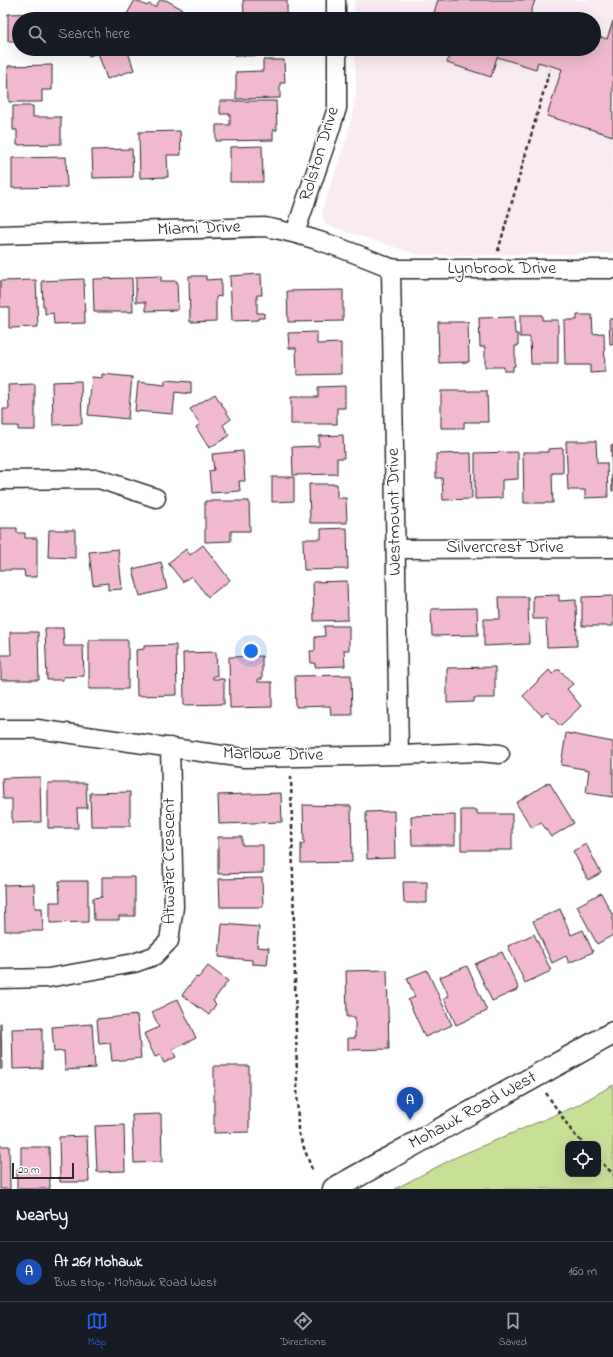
<!DOCTYPE html>
<html lang="en">
<head>
<meta charset="utf-8">
<style>
  :root { --surface:#171b24; --page:#20242c; --text:#f1f3f6; --muted:#9ea1a6; --line:#363941; --accent:#2563eb }
  body { margin:0; font-family:"Indie Flower",sans-serif; background:var(--page); color:var(--text) }
  .controls { position:absolute; right:12px; bottom:12px; display:grid; overflow:hidden; border-radius:8px; box-shadow:0 4px 16px #0002 }
  .controls button { width:36px; height:36px; display:grid; place-items:center; padding:0; border:0; border-bottom:1px solid var(--line); background:var(--surface); color:var(--text); font:20px sans-serif }
  .scale { position:absolute; left:12px; bottom:10px; width:62px; box-sizing:border-box; padding-left:4px; border:2px solid #2b2b2b; border-top:0; font-size:11px; line-height:14px; white-space:nowrap; color:#2b2b2b; -webkit-text-stroke:3px #fff; paint-order:stroke }
  .you { position:absolute; left:251px; top:651px; width:14px; height:14px; margin:-10px; border:3px solid #fff; border-radius:50%; background:#1a73e8; box-shadow:0 0 0 6px #1a73e833 }
  .badge { display:grid; place-items:center; width:26px; height:26px; border-radius:50%; background:var(--accent); color:#fff; font-size:13px; font-weight:700 }
  .pin { position:absolute; translate:-50% -33px; filter:drop-shadow(0 1px 2px #0008) }
  .pin::after { content:''; position:absolute; top:21px; width:14px; height:12px; background:inherit; clip-path:polygon(0 0,100% 0,50% 100%) }
  .list { margin:0; padding:0; list-style:none }
  h2 { display:flex; justify-content:space-between; align-items:center; height:52px; margin:0; padding:0 16px; font-size:17px }
  h2 small { font-size:13px; font-weight:400; color:var(--muted) }
  .list li { display:grid; grid-template-columns:26px 1fr auto; gap:12px; align-items:center; box-sizing:border-box; height:60px; padding:0 16px; border-top:1px solid var(--line) }
  .list b { display:block; font-size:15px; white-space:nowrap }
  .list p { margin:0; font-size:13px; white-space:nowrap; color:var(--muted) }
  .list em { font-size:13px; font-style:normal; color:var(--muted) }
  .icon { flex:none; width:22px; height:22px; fill:none; stroke:currentColor; stroke-width:2; stroke-linecap:round; stroke-linejoin:round }
  .map { position:relative; flex:none; width:613px; height:1189px; overflow:hidden }
  .search { position:absolute; background:var(--surface); box-shadow:0 4px 16px #0002; left:12px; right:12px; top:12px; height:44px; display:flex; align-items:center; gap:10px; box-sizing:border-box; padding:0 14px; border-radius:22px; color:var(--muted); font-size:15px }
  .sheet { height:112px; background:var(--surface) }
  nav { display:flex; justify-content:space-around; align-items:center; box-sizing:border-box; height:56px; border-top:1px solid var(--line); background:var(--surface); font-size:11px; color:var(--muted) }
  nav a { display:grid; justify-items:center; gap:2px }
  nav .on { color:var(--accent) }
  .map>svg:first-child { display:block }
  .built { fill:#faeaf1 }
  .green { fill:#c8e096; stroke:#7a8660; fill-rule:evenodd }
  .building { fill:#f0b9d0; stroke:#2b2b2b }
  .lines { fill:none; stroke-linecap:round; stroke-linejoin:round }
  .minor-casing { stroke:#2b2b2b; stroke-width:21 }
  .secondary-casing { stroke:#2b2b2b; stroke-width:25 }
  .path { stroke:#2b2b2b; stroke-width:2.5; stroke-dasharray:4 3; stroke-linecap:butt }
  .minor { stroke:#fff; stroke-width:18 }
  .secondary { stroke:#fff; stroke-width:22 }
  .labels { text-anchor:middle; dominant-baseline:central; stroke-width:3; stroke-linejoin:round; paint-order:stroke }
  .street-label { font-size:18px; fill:#2b2b2b; stroke:#fff }
</style>
</head>
<body>
<div class="map">
<svg width="613" height="1189" viewBox="0 0 613 1189">
  <rect width="100%" height="100%" fill="#fff"/>
  <filter id="ink" filterUnits="userSpaceOnUse"><feTurbulence type="fractalNoise" baseFrequency=".025" numOctaves="2"/><feDisplacementMap in="SourceGraphic" scale="8" xChannelSelector="R" yChannelSelector="G"/><feConvolveMatrix kernelMatrix="1 2 1 2 8 2 1 2 1" color-interpolation-filters="sRGB"/></filter>
  <g filter="url(#ink)">
    <path class="built" d="M354,0H613V254L419,255L326,225L323,218L322,211L347,137L356,95L355,49H594V19H355Z"/>
    <path class="green" d="M613,1085V1189H395L454,1158L576,1106ZM568,1144H598V1174H568Z"/>
    <path class="building" d="M135,0L147,6L149,4L155,7L160,0H166L182,9L176,19H124Z
      M243,0H287V13L244,14Z
      M438,0H535L530,15L543,19H443L433,16Z
      M47,13V19H19V41H8V14Z
      M263,16H283V19H263Z
      M613,21V136L547,116L562,69L538,62L536,69L497,57L491,77L447,63L452,49H594V35L607,39Z
      M86,49H127L134,70L107,79L98,53L89,56Z
      M235,49H280V55L235,56Z
      M263,60H284L285,83H280V98L236,99V72L263,71Z
      M52,65V90H42V102H9L8,66Z
      M220,101H276L277,130H273V140L216,141V125H230V114H220Z
      M13,106H33V117H61V144L17,145V130H13Z
      M180,131L181,155H167L168,177L140,178L139,132Z
      M262,146L263,182H230V147Z
      M132,149L133,177L93,178L92,150Z
      M66,157L67,187L12,188V158Z
      M261,274L262,295H257V313H264V318H258V320L232,321L230,276Z
      M161,276V281H177L178,310L146,311V302H136V277Z
      M189,276H206V280L221,279V296L216,297V321L190,322Z
      M132,278L133,312H94L93,279Z
      M84,279L85,323L54,324L53,313L45,314V306H43L42,281Z
      M36,280L38,327L9,328V307H0V281Z
      M343,290V321L288,322L287,291Z
      M520,315H542V320H558V364H531L530,337H520Z
      M577,315H592L593,334L604,333L605,372L590,373V365H565L564,320H577Z
      M514,317L515,334H518V346H515V366H513V371H504V367H485V347H480L479,318Z
      M609,319H613V344H610Z
      M438,322H468L469,362L439,363Z
      M317,332V344L341,343V374L297,375L296,348H289L288,333Z
      M102,374L132,377L128,419L88,415L92,377L102,378Z
      M165,380L191,382V394L175,392L173,414L135,411L138,382L165,385Z
      M81,381L82,424L53,425L52,382Z
      M35,384V430H18V426H3V409H9L8,385Z
      M345,386V408H337V424H291V397H318V387Z
      M441,391H487L488,422H464V428H441Z
      M215,394L231,419L223,425L229,436L209,448L196,427L200,424L190,409Z
      M343,435L344,458H337V474L293,475L292,447L319,446V436Z
      M566,441H596L597,463H607L608,497L585,498V490H568Z
      M611,445H613V491H612Z
      M563,448V473H552L553,503H524L523,452H548V449Z
      M243,451L245,481H239L240,491L211,493L209,471L214,470L212,454Z
      M518,452V479L502,480V498L475,499V453Z
      M471,453L472,499L443,500L442,478H436V454Z
      M272,477H294V501L272,502Z
      M309,484H337V498H346L347,523H310Z
      M205,501H249L250,531H231V541L205,542Z
      M0,528H17V533H25V538H37V577H25L24,570H0Z
      M347,528L348,569L304,570L303,539H321V529Z
      M49,530H75V558L48,557Z
      M203,545L230,580L208,597L191,576L183,582L168,563L186,549L190,555Z
      M118,549L122,589L108,590V583L93,585L89,552Z
      M161,562L167,589L140,596L133,569Z
      M347,581L348,620L314,621L313,582Z
      M559,595V601L576,600L577,646L547,647L546,619H533V596Z
      M613,596V626H582V597Z
      M499,597H528L529,644L484,646V619H500Z
      M477,608L478,635L432,636L431,609Z
      M324,626H349V650H344L345,666L315,667V663H311L310,651H315V637L325,636Z
      M45,628H63L64,646H83L84,676L63,677V680H47Z
      M10,632H38L39,680H1V655H11Z
      M89,640H128V689H89Z
      M176,645L177,695L137,696L136,650L144,649V646Z
      M216,652L217,676H213V679H224V704L184,705L183,653Z
      M262,656V679H258V682H272V707L230,708L229,657Z
      M495,667V698H474V702L447,703V668Z
      M549,670L552,674L556,670H560L573,684L567,689L581,706L560,726L547,712L542,716L523,696Z
      M351,675L352,715H331L330,706L296,707L295,676Z
      M566,733L613,742V797L586,793L589,770L561,765Z
      M40,777L41,822L12,823V799H3L2,778Z
      M549,782L574,823L551,837L541,822L532,828L516,803Z
      M48,783H86L87,808H77L78,828H48Z
      M130,792V826H91L90,793Z
      M281,793L282,822L219,824L218,795Z
      M303,805L351,806L352,862L301,863V844H304Z
      M461,810H477V814H512V850H461Z
      M394,811L395,858L367,859L366,812Z
      M455,815V845H412L411,816Z
      M218,837H242V845H263V873L218,874Z
      M586,844L601,873L588,880L573,851Z
      M102,877H135V916H119V920H94L93,898L102,897Z
      M262,878L263,907H220L219,879Z
      M59,881H88V922L50,923V902H60Z
      M403,882H427V903H404Z
      M34,884L35,908H42L43,931H5L4,885Z
      M601,893L612,914L613,913V935L597,944L577,906Z
      M560,909L571,935L583,930L593,952L569,963L566,956L552,963L533,921Z
      M222,924L259,927L257,947L269,948L267,965L252,964V960L219,957Z
      M534,934L551,971L525,983L508,946Z
      M502,952L519,989L492,1001L475,964Z
      M208,966L228,981L213,1001L216,1004L209,1015L182,995L196,977L198,978Z
      M467,966L487,1011L456,1025L444,998L449,996L440,977Z
      M387,970L389,1049L348,1050V1038H355V1017H347L346,971Z
      M427,970L452,1025L425,1037L408,1000L415,997L407,978Z
      M178,999L196,1038L172,1050L176,1057L164,1063L160,1055L155,1057L144,1034L159,1027L152,1012Z
      M137,1015L141,1058L112,1061L110,1043L99,1044L97,1019Z
      M0,1023H1L2,1069H0Z
      M92,1024L95,1068L65,1070L64,1051L54,1052L52,1027Z
      M42,1028V1068L13,1069L12,1029Z
      M214,1066H249V1132L214,1133Z
      M161,1114L162,1162L134,1163L132,1115Z
      M124,1125L125,1171L97,1172L95,1126Z
      M87,1136L89,1182H60L59,1137Z
      M0,1146H9L10,1189H0Z
      M21,1147H49L50,1189H17V1169H21Z"/>
    <g class="lines">
      <g class="minor-casing">
        <path id="minor" d="M336,0V19
          M295,233L328,136L337,108V49
          M0,235L265,227C309,235 350,251 391,268L398,269H613
          M391,268L399,755
          M0,480L99,479L156,498
          M396,549L613,548
          M0,729H37L244,758L399,755L479,752L500,754
          M0,979L48,978L134,963L154,956L169,941L174,907L170,747"/>
      </g>
      <g class="secondary-casing">
        <path id="secondary" d="M334,1189L613,1033"/>
      </g>
      <path class="path" d="M498,251L550,69
        M291,776L298,1132L313,1172
        M546,1093L573,1133L584,1144
        M598,1159L613,1174"/>
      <use href="#minor" class="minor"/>
      <use href="#secondary" class="secondary"/>
    </g>
  </g>
  <g class="labels">
    <g class="street-label">
      <text transform="translate(320 154) rotate(-73)">Rolston Drive</text>
      <text transform="translate(199 229) rotate(-2)">Miami Drive</text>
      <text x="502" y="269">Lynbrook Drive</text>
      <text transform="translate(395 512) rotate(-91)">Westmount Drive</text>
      <text x="505" y="548">Silvercrest Drive</text>
      <text transform="translate(273 755) rotate(1)">Marlowe Drive</text>
      <text transform="translate(170 861) rotate(-90)">Atwater Crescent</text>
      <text transform="translate(473 1111) rotate(-29)">Mohawk Road West</text>
    </g>
  </g>
</svg>
<div class="controls">
<button><svg class="icon" aria-label="locate" viewBox="0 0 24 24"><circle cx="12" cy="12" r="6"/><path d="M12 2v4M12 18v4M2 12h4M18 12h4"/></svg></button>
</div>
<div class="scale">20 m</div>
<div class="you"></div>
<div class="pin badge" style="left:410px;top:1120px;background:#1a4fb4">A</div>
<div class="search"><svg class="icon" aria-label="search" viewBox="0 0 24 24"><circle cx="10" cy="10" r="6"/><path d="M15 15l6 6"/></svg>Search here</div>
</div>
<section class="sheet">
<h2>Nearby<small></small></h2>
<ul class="list">
<li><span class="badge" style="background:#1a4fb4">A</span><div><b>At 261 Mohawk</b><p>Bus stop · Mohawk Road West</p></div><em>160 m</em></li>
</ul>
</section>
<nav>
<a class="on"><svg class="icon" aria-label="map" viewBox="0 0 24 24"><path d="M3 6l6-2 6 2 6-2v14l-6 2-6-2-6 2zM9 4v14M15 6v14"/></svg>Map</a>
<a><svg class="icon" aria-label="directions" viewBox="0 0 24 24"><path d="M12 3l9 9-9 9-9-9zM9 14v-3h6M13 9l2 2-2 2"/></svg>Directions</a>
<a><svg class="icon" aria-label="saved" viewBox="0 0 24 24"><path d="M7 4h10v16l-5-4-5 4z"/></svg>Saved</a>
</nav>
</body>
</html>
